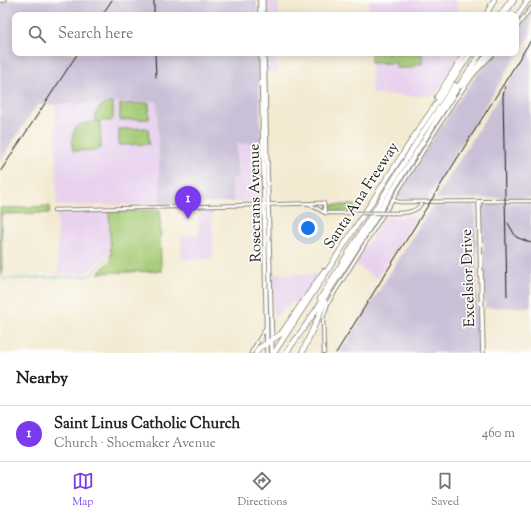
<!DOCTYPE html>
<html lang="en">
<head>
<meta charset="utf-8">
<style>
  :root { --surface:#fff; --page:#f2f2f2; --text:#222; --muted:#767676; --line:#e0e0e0; --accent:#7c3aed }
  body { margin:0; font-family:"Sorts Mill Goudy",serif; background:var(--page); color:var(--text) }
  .you { position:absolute; left:308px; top:228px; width:14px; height:14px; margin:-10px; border:3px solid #fff; border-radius:50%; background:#1a73e8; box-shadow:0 0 0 6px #1a73e833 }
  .badge { display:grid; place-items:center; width:26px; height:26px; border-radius:50%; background:var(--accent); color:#fff; font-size:13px; font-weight:700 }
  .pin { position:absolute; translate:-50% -33px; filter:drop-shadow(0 1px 2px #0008) }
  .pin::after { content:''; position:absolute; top:21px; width:14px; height:12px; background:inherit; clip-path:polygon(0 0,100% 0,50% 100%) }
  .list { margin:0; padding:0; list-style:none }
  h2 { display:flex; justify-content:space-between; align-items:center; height:52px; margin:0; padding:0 16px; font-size:17px }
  h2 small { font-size:13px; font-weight:400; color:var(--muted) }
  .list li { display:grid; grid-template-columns:26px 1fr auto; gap:12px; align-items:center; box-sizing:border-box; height:56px; padding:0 16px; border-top:1px solid var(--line) }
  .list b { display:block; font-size:15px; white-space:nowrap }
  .list p { margin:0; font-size:13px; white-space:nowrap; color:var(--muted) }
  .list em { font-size:13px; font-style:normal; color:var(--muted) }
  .icon { flex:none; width:22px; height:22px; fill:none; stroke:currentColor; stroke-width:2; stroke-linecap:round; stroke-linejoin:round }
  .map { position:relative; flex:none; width:531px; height:353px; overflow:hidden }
  .search { position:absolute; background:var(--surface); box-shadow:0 2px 10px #0003; left:12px; right:12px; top:12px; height:44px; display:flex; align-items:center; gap:10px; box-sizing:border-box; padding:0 14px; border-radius:8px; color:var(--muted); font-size:15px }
  .sheet { height:108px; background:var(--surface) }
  nav { display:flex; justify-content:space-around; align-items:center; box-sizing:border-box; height:56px; border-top:1px solid var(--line); background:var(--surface); font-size:11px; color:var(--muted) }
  nav a { display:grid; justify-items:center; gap:2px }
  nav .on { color:var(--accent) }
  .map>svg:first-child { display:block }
  .built { fill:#e8d2ee }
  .industrial { fill:#c9bfd7 }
  .green { fill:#a4ca75; stroke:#607348 }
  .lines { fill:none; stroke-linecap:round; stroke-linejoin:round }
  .stream { stroke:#64b9e0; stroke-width:1 }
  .minor-casing { stroke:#888377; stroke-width:4.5 }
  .major-casing { stroke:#888377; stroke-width:5.5 }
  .highway-casing { stroke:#888377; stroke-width:6 }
  .minor { stroke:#fff; stroke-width:2.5 }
  .major { stroke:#fff; stroke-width:3.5 }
  .highway { stroke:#fff; stroke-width:4.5 }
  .rail { stroke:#1c1c1c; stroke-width:1 }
  .minor-bridge-casing { stroke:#888377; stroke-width:4.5; stroke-linecap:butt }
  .minor-bridge { stroke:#fff; stroke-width:2.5 }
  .labels { text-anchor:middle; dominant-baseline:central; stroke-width:3.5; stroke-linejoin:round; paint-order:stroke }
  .street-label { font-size:15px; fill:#1c1c1c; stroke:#fdfcf7 }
</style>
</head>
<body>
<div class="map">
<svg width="531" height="353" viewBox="0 0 531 353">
  <rect width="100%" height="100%" fill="#fdfcf7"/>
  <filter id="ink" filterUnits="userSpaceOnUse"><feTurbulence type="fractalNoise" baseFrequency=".025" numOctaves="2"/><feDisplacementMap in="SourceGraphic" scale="8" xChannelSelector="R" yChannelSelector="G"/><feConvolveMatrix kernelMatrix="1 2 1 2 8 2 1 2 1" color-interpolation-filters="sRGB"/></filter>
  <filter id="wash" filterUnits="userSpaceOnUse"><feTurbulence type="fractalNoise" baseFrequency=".012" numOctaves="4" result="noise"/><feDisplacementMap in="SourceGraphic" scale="16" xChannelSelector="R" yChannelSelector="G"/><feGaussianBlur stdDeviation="0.9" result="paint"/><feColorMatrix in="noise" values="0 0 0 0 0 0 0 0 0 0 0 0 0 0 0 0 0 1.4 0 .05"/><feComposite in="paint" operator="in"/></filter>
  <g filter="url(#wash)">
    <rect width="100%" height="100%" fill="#f3ead2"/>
    <path class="built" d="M265,0H278L279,15H266Z
      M369,0H456L457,12H475L477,15H370Z
      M267,53H276L278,73H267Z
      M371,53H462L435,95L412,96L372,94Z
      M157,101L160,204L57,206L55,103Z
      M260,143L262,199L261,201L233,202V179L238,178L237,144Z
      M250,208L262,209L263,235L251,236Z
      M199,209H212L213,259H182L181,236L199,235Z
      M109,211L110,251L89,271L83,274H58L57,213Z
      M419,213L378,277L376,278L355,264L384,218L409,216Z
      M272,274H319L320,275L298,304L292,302L276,317L273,316Z"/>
    <path class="industrial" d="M0,0H257V15H15V53H258L261,143L237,144V178L232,179L233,202L160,204L157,101L37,105L0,161Z
      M531,12V33L427,199H397V195L436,134L475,77L497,53H516V32Z
      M531,49V198L435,199L493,106Z
      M531,203V307L485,308L483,206L484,204Z
      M475,205L479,353H340L432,206Z"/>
    <path class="green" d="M371,53H422V64H415L414,68H396V63H371Z
      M113,103V119L111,121H95C95,110 101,103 113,103Z
      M149,103V119L120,120V104Z
      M100,122L101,148L98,150L73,151C72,125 74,123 100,122Z
      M148,128L149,144L119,145V129Z
      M330,205H355L359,207L357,211L332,212L326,209Z
      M50,206L49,213L1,214L2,275H0V208Z
      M160,210L161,271L98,273L111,260L109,211Z"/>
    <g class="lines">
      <path class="stream" d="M3,279L87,276L93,273L110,255"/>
    </g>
  </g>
  <g filter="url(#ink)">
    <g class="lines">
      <g class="minor-casing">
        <path id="minor" d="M516,28L531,8
          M392,200L399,202L531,201
          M309,204L325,213H352
          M54,210L324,203L325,213
          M391,213C402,213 417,214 422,202
          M251,353L266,328
          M324,353L323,318L328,303L455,100L475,73L494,53"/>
      </g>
      <g class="major-casing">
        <path id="major" d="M0,0H4
          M260,0V15
          M263,0V15
          M525,0H531
          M261,53L267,353
          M264,53L272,353
          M479,202L483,353"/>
      </g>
      <g class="highway-casing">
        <path id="highway" d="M486,15L494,0
          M500,15L511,0
          M504,15L514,0
          M516,18L528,0
          M461,86L489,53
          M437,97L465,53
          M320,299L421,135L455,85
          M256,353L259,348L281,334L324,271
          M274,353L419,129L471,53
          M286,353C356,257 413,151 481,53
          M302,353L325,302"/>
      </g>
      <use href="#minor" class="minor"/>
      <use href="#major" class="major"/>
      <use href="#highway" class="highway"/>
      <path class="rail" d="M154,0V15
        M102,15L112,0
        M155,53L156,77
        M505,86L503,96L507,296
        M0,172L78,53
        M508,223L516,237L531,243
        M336,353L531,40"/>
      <g class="minor-bridge-casing">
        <path id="minor-bridge" d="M352,213H391"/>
      </g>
      <use href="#minor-bridge" class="minor-bridge"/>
    </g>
  </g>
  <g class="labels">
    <g class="street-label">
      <text transform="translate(362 196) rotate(-57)">Santa Ana Freeway</text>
      <text transform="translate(256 203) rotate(-91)">Rosecrans Avenue</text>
      <text transform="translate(469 278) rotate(-92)">Excelsior Drive</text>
    </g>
  </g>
</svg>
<div class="you"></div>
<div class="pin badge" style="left:188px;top:219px">1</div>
<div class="search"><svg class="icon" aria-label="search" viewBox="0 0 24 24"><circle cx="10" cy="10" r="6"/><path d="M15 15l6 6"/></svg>Search here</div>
</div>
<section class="sheet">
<h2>Nearby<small></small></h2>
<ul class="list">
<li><span class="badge">1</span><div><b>Saint Linus Catholic Church</b><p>Church · Shoemaker Avenue</p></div><em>460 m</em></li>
</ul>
</section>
<nav>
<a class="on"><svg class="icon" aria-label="map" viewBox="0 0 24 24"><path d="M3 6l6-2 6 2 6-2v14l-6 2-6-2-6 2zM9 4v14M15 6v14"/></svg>Map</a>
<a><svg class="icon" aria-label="directions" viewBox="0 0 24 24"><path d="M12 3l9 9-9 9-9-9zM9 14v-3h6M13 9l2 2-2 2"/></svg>Directions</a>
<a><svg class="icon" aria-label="saved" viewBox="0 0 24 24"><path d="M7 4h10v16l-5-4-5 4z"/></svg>Saved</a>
</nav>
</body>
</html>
